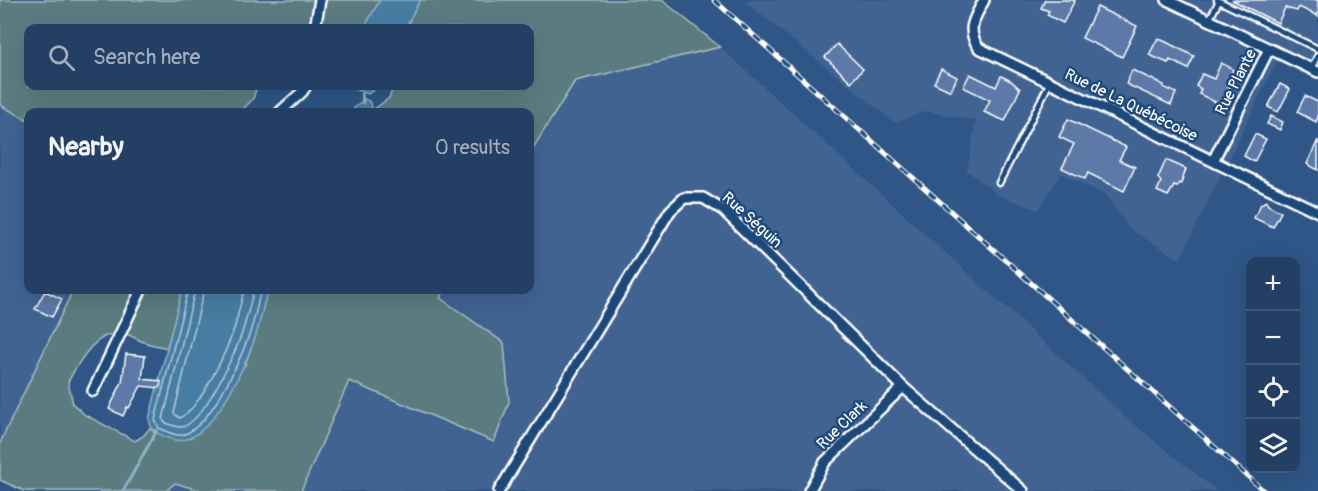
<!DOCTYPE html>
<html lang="en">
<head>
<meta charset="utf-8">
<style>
  :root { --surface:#234064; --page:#2f4b6d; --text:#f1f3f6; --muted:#a3afbf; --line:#405978 }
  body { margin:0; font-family:Pangolin,sans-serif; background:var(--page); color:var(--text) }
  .controls { position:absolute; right:18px; bottom:18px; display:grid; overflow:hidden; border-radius:12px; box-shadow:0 6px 24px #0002 }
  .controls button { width:54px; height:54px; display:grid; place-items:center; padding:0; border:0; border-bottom:2px solid var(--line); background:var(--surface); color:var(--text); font:30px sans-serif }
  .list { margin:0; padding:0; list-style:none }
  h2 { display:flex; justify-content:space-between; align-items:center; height:78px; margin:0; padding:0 24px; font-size:26px }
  h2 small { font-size:20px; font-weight:400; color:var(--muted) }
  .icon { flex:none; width:33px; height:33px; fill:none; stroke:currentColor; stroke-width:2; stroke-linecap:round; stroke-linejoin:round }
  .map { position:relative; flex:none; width:1318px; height:491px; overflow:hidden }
  .search { position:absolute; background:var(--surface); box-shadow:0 6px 24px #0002; left:24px; top:24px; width:510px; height:66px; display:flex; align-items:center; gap:15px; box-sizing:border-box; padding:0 21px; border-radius:12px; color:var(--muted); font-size:22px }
  .panel { position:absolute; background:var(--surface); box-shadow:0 6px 24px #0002; left:24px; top:108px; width:510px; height:186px; border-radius:12px }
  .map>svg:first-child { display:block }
  .built { fill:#406392 }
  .green { fill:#5a7c80; stroke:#acbec0; stroke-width:1.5 }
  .water { fill:#477da3; stroke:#91b1c8; stroke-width:1.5 }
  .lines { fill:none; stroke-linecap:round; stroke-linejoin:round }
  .shore { stroke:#b5cbda; stroke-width:1.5 }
  .stream { stroke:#91b1c8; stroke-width:3 }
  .building { fill:#5b79a7; stroke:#fff; stroke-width:1.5 }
  .lane-casing { stroke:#fff; stroke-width:9 }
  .street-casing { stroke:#fff; stroke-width:14 }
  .lane { stroke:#1f4a7a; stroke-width:4.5 }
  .street { stroke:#1f4a7a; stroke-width:9 }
  .rail-casing { stroke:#fff; stroke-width:5 }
  .rail { stroke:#1f4a7a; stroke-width:3; stroke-dasharray:9; stroke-linecap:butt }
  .labels { text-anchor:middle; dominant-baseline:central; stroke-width:5; stroke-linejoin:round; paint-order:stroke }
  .street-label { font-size:16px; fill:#fff; stroke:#1f4a7a }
</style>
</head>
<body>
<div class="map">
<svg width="1318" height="491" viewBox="0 0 1318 491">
  <rect width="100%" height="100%" fill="#2f5686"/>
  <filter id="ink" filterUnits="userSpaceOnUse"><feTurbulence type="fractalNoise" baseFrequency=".0167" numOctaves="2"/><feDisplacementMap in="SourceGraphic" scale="12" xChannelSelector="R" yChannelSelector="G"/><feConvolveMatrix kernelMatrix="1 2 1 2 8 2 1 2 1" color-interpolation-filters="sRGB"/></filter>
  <g filter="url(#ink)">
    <path class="built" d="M743,0H1318V81L1277,61L1180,259L1129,229L1105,194L1061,174L1038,210L998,195L967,171L976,121L927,111L895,123Z
      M720,47L1130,421L1217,491H301L352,374L504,343L440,298L445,290H530V153L574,81Z
      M0,105L28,120V290H73L0,443Z
      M175,483L202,491H166Z"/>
    <path class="green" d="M0,0H380L364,28H28V86H257L253,99L241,111L242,112H28V120L0,105Z
      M420,0H662L720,47L575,81L530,153V112H374L373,110L389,98L394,86H530V28H409L410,18Z
      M73,290H182L167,348C160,346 151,345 144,342C138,340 132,336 126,334C98,327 79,361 68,382L73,404L85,415L135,441L143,436L150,428L155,433L245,365L256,333L268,290H445L440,298L504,343L509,402L494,442L349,381L301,491H202L175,483L166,491H24L0,480V443Z"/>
    <path class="water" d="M380,0H420L405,28H364Z
      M351,86H379L368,94L354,89Z
      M364,99L369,101L374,112H352L355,107Z
      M182,290H268C263,304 261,320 256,335C247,362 208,453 171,439C159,434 151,433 149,419Z"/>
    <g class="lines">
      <path class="shore" d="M188,290L155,420L159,428C165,430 174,436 180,435C208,433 241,358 249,335C255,320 257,304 261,290
        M195,290L163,419L164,422C170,424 176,428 182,427C203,423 237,350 243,330C247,317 250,303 254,290
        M204,290L174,413L179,418C200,410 228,348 235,326C238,314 241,302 244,290"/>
      <path class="stream" d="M362,93L363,103
        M123,491L157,430"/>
    </g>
    <path class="building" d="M1045,0H1075L1063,23L1047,15L1049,11L1041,8Z
      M1232,0H1318V16L1299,7L1297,11L1285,8L1278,23Z
      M1097,7L1137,26L1122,57L1082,38Z
      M1158,38L1194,56L1188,69L1170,60L1168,63L1149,55Z
      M837,44L863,69L851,82L825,57Z
      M1221,63L1233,69L1226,85L1230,87L1221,105L1199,94L1201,89L1196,86L1202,74L1214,79Z
      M941,69L957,77L951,91L934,83Z
      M1132,70L1164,85L1163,87L1176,93L1171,105L1126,84Z
      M970,74L996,87L1001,76L1011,81L1020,89L1005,121L984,112L990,100L963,87Z
      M1280,84L1290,89L1278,112L1268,107Z
      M1305,96L1318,102V117L1316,122L1297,112Z
      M1271,116L1283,122L1280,130L1267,124Z
      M1068,119L1126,147L1119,160L1135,167L1124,191L1088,173L1085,179L1062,168L1074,144L1059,137Z
      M1255,134L1266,139L1254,162L1244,156Z
      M1318,140V170L1307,164Z
      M1166,160L1186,169L1181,184L1179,183L1177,187L1174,186L1168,196L1157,191L1161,182L1158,178Z
      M1266,201L1268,205L1281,212L1273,227L1254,218L1261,204Z
      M45,291L62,299L52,317L35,309Z
      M126,354L145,356L142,379L161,381L160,388L141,386L129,408L127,407L123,416L109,409L122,382Z"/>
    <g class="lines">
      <g class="lane-casing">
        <path id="lane" d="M1217,0L1318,49
          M1209,20L1219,1
          M1311,69L1318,55
          M999,183L1050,82"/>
      </g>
      <g class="street-casing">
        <path id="street" d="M984,0C975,18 965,29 979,48L1318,212
          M1167,0L1318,72
          M315,28L320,0
          M280,112L302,92L306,86
          M1213,161L1269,49
          M93,391L141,290
          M499,491L670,211L684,198H703L723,210L903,387L1023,491
          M809,491L825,462L903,387"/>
      </g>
      <use href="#lane" class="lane"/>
      <use href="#street" class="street"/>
      <g class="rail-casing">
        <path id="rail" d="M714,0L1264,491"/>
      </g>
      <use href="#rail" class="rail"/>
    </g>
  </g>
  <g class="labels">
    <g class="street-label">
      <text transform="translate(1236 82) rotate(-63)">Rue Plante</text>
      <text transform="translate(1131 105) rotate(26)">Rue de La Québécoise</text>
      <text transform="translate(752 220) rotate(42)">Rue Séguin</text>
      <text transform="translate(842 425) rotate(-44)">Rue Clark</text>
    </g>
  </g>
</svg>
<div class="controls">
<button>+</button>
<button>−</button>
<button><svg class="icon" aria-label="locate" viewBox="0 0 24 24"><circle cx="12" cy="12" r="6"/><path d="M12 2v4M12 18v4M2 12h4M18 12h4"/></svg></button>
<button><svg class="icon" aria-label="layers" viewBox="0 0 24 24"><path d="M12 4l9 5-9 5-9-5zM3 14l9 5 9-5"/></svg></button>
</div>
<div class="search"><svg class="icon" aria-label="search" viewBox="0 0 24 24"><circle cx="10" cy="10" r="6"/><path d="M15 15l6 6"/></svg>Search here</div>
<section class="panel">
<h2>Nearby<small>0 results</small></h2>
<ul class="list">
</ul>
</section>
</div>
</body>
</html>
